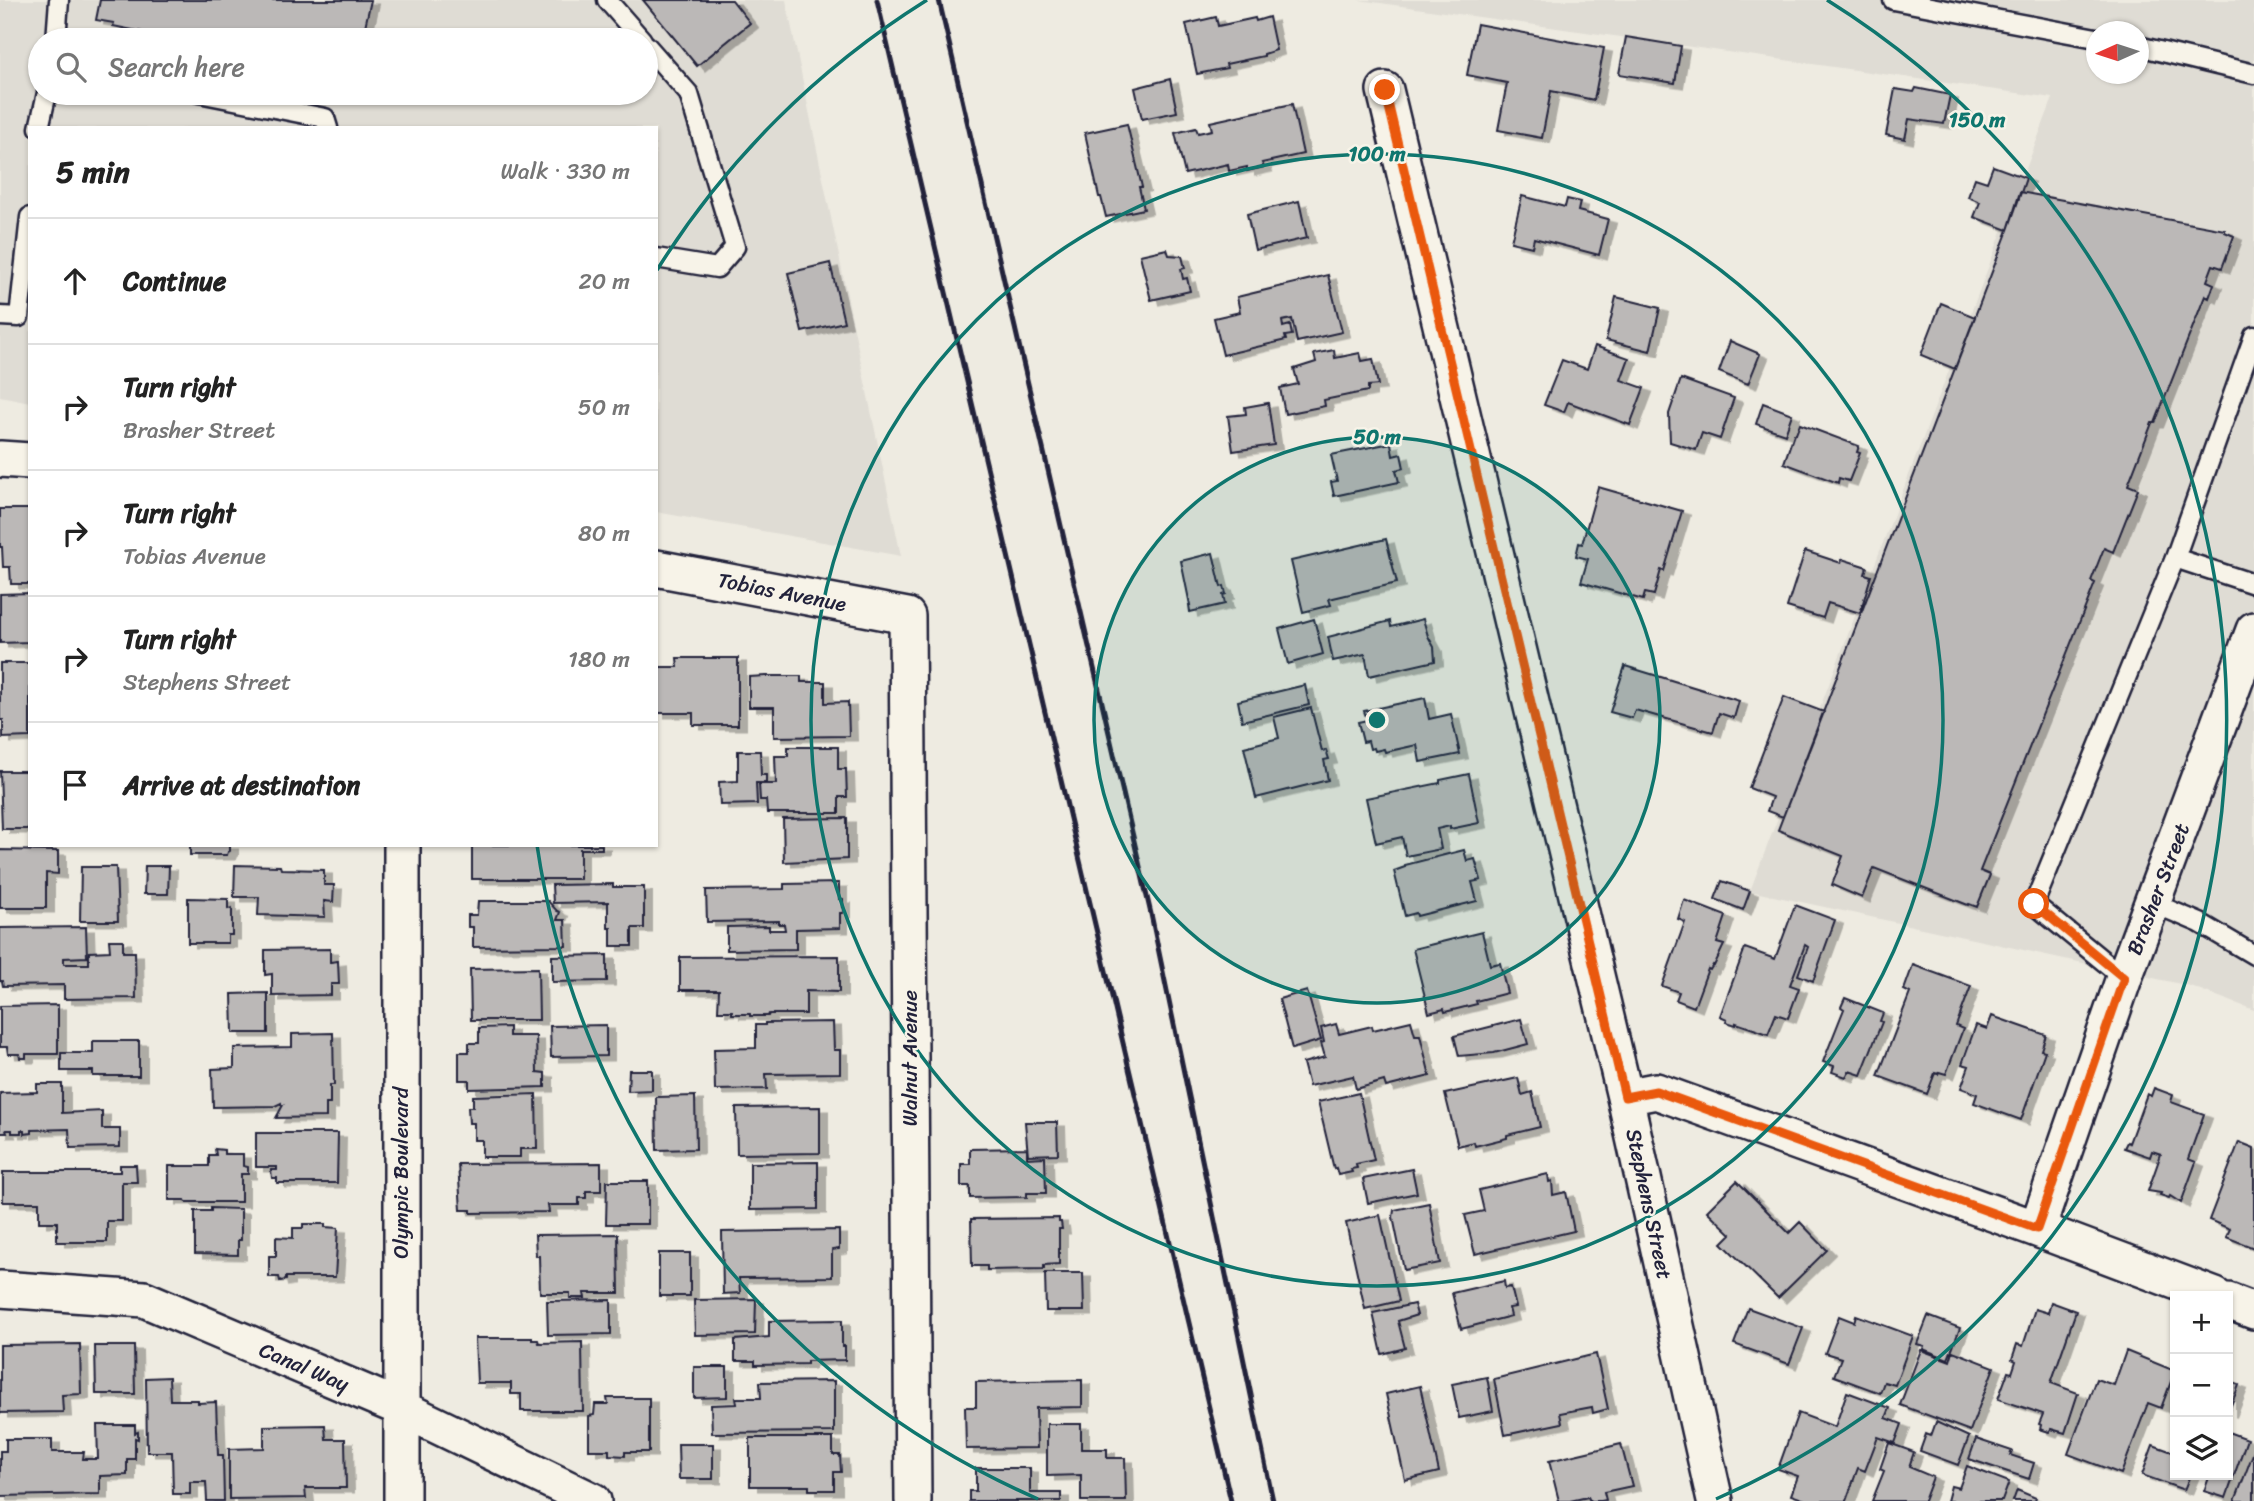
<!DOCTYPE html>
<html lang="en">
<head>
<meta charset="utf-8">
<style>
  :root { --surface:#fff; --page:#f2f2f2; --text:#222; --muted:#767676; --line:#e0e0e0 }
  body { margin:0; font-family:Sriracha,sans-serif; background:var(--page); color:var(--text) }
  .controls { position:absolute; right:21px; bottom:21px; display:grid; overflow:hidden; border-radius:0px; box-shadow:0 2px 5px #0004 }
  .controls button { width:63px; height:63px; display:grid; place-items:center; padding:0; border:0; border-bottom:2px solid var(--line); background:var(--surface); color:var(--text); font:35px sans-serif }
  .compass { position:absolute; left:2086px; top:21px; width:63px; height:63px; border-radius:50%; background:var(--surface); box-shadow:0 2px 5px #0004; rotate:267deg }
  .stop { position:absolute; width:21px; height:21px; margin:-16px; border:5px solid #ea580c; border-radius:50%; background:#fff }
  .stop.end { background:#ea580c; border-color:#fff; box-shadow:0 2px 7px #0008 }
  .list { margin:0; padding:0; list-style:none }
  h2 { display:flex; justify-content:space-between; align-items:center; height:91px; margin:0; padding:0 28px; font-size:30px }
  h2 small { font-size:23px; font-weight:400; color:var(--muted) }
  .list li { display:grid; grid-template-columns:46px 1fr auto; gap:21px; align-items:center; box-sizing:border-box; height:126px; padding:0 28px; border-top:2px solid var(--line) }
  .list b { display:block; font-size:26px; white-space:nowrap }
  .list p { margin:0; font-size:23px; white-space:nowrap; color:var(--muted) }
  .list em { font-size:23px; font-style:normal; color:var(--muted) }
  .icon { flex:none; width:38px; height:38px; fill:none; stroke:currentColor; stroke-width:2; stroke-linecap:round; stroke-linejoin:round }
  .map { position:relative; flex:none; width:2254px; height:1501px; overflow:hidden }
  .search { position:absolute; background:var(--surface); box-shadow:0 2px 5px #0004; left:28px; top:28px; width:630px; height:77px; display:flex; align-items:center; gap:18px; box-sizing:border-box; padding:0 24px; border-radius:38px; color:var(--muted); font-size:26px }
  .panel { position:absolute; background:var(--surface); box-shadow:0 2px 5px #0004; left:28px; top:126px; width:630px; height:721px; border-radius:0px }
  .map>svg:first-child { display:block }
  .built { fill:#dfdcd4; fill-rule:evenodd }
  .building { fill:#bbb8b7; stroke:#22223b; stroke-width:2; filter:url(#shadow) }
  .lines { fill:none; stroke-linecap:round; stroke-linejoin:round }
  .lane-casing { stroke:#22223b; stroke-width:23 }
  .street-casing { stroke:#22223b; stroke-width:40 }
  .lane { stroke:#f7f3e8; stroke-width:18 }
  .street { stroke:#f7f3e8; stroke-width:35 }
  .rail { stroke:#22223b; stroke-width:5 }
  .route { stroke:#ea580c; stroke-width:9 }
  .ring { fill:none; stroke:#0f766e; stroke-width:3.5 }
  .labels { text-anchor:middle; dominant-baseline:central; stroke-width:5; stroke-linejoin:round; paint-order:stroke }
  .street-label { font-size:21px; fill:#22223b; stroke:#f7f3e8 }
  .centre { fill:#0f766e; stroke:#f7f3e8; stroke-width:3.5 }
  .ring-label { font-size:21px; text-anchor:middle; font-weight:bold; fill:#0f766e; stroke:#f7f3e8; stroke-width:5; stroke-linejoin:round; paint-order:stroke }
</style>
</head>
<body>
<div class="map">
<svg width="2254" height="1501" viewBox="0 0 2254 1501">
  <defs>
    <filter id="shadow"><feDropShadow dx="8" dy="4.5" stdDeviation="0" flood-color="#0004"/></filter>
  </defs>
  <rect width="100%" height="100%" fill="#eeebe1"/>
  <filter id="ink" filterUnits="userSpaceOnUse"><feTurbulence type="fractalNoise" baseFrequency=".0143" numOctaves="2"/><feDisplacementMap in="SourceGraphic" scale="14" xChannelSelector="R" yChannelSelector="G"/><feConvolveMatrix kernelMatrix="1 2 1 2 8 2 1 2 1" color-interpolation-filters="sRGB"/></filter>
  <g filter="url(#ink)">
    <path class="built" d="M0,0H786L901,556L656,512V128H30V402L0,396ZM40,40H646V93H40Z
      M1359,0H2254V1010L2190,986L1750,891L2053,98ZM2096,32H2138V74H2096Z"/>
    <path class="building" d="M100,0H371L362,40H182L113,26L114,23L96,20Z
      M643,0H732L750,23L697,66Z
      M1216,17L1218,26L1255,18L1256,21L1269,17L1276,50L1264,54V56L1226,64L1227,68L1197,74L1186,24Z
      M1477,24L1604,48L1594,100L1551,91L1542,138L1498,130L1507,83L1467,75Z
      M1626,37L1681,46L1675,83L1619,74Z
      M1170,79L1177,112L1142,119L1135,88Z
      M1916,88L1950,95L1944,124L1909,119L1905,139L1886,135L1895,89L1914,92Z
      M1292,104L1303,154L1262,163L1264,167L1247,171V167L1229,171L1228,164L1185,174L1175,133L1196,128L1198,133L1212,130L1210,122Z
      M1127,124L1142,187H1139L1144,209L1106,217L1101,197H1099L1085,133Z
      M1993,166L2026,178L2008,230L1974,217L1980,202L1968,197L1975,178L1987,182Z
      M2020,192L2225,230V232L2234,236L2222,268L2213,265L2207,281L2214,284L2209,298L2205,296L2155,423H2152L2128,485L2138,489L2113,552L2104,548L2091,581L2095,583L1980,871L1990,875L1977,907L1969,904L1968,905L1874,868L1862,898L1832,885L1843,856L1778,830L2008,230Z
      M1522,196L1565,207L1567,199L1580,202L1578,211L1608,219L1599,255L1534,238L1532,247L1511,242Z
      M1299,201L1307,238L1255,250L1247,214Z
      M1167,249L1169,255L1182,256L1185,268L1181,269L1183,279L1187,278L1190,291L1151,300L1140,255Z
      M830,263L844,322L802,332L788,273Z
      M1328,275L1342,332L1297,342L1292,319L1282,321L1283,327L1290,325L1292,335L1285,336L1286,340L1223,355L1214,318L1240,312L1237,297Z
      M1616,297L1660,308L1650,351L1606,340Z
      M1941,303L1975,317L1955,369L1921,355Z
      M1730,341L1760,354L1748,384L1719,372Z
      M1595,346L1629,358L1621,380L1644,388L1630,425L1568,402L1564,412L1544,405L1562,360L1587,369Z
      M1334,350L1335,358L1360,353L1362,361L1373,359L1378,385L1368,386V391L1324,400L1325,406L1285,414L1280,388L1298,384L1294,369L1316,362L1314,354Z
      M1681,379L1734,398L1720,439L1702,433L1696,450L1670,442L1669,414Z
      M1268,403L1274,445L1233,451L1228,416L1246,414L1245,407Z
      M1763,403L1792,414L1785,434L1756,424Z
      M1800,424L1859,446L1857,452L1860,453L1849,481L1839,478L1838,483L1784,463L1794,434H1796Z
      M1391,443L1393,456L1401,454L1404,468L1396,470L1399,482L1334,496L1331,482L1337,481L1331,455Z
      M1598,487L1682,511L1664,571L1661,570L1654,595L1645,593L1643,600L1581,582L1588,559L1576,556L1579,543L1582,544Z
      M0,509H30V584H11L10,567H3L2,547H0Z
      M1386,539L1397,583L1329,599L1331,605L1303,612L1291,561Z
      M1805,551L1841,563L1842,559L1867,567L1865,574L1871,576L1860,613L1828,603L1823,618L1787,607Z
      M1213,553L1221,587L1224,586L1226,594L1223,595L1225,604L1190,612L1189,605H1190L1181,561Z
      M30,593V642L0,643V594Z
      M1314,619L1323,654L1288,664L1279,629Z
      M1423,619L1428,636L1434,647L1435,661L1369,676L1365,654L1333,661L1328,637L1390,621L1391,627Z
      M677,658H738V725H693V713H657V667H678Z
      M0,663H30V737L3,738V720H0Z
      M1625,666L1739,701L1734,718L1719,713L1713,732L1635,710L1632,718L1610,712Z
      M766,676H801V682H825V703L848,702L849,736L774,737V707H749V677Z
      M1305,685L1309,705L1242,721L1238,701Z
      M1784,697L1824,712L1783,817L1767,811L1772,797L1749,788Z
      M1425,698L1429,719L1451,714L1460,754L1420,762L1417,745L1385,752L1384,749L1375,751L1374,748L1370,749L1368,741L1363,742L1358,722L1367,720L1364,711Z
      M1311,708L1322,751L1326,750L1329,759L1324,760L1328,780L1256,798L1244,747L1279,738L1274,717Z
      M788,747H838V769H846L847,797H839V813H767L766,800H760L759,784H776L775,756H788Z
      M738,751H760L761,775H766V783H756L757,804L720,805L719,782L738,781Z
      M0,771H30V829H2Z
      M1469,774L1479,823L1450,829V826L1437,829L1441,849L1406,856L1402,837L1376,843L1366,798L1440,783V780Z
      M847,818V859L784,862L783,819Z
      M190,845H230V851L228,852L227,855H190Z
      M472,845H602V849H580V879H472Z
      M0,850L58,851V874L46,873V908H0Z
      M1464,850L1467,861L1475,859L1481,880L1472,882L1477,901L1417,916L1416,913L1405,916L1394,871L1405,867V865Z
      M235,865L280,866L281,869L324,870V885H334L333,902L324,901L325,917L258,915L259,897H234Z
      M145,866H169L168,894H144Z
      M81,867H116L118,921H80Z
      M1722,881L1750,891L1743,910L1715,899Z
      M839,883V899H843V913H840V928L796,929V949L727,950V927L769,926V930H785L784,924H779V921L707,922L706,890L784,889V884Z
      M613,884V887H644V928H632V946H611V928H608V902L553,903L552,885Z
      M188,898L228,899V909L232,908V935H228V943H188Z
      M1684,900L1726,916L1717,943L1724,945L1714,966L1713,965L1710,970L1708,969L1694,1007L1676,1000L1679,992L1662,986L1685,922L1678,919Z
      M478,901H548L557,911L560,912L557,920H565L566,946L473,947V927H468V915H477Z
      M1795,905L1835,920L1813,981L1798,975L1808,947L1805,945L1790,985L1799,988L1788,1018L1776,1014L1768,1034L1736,1023V1025L1726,1022L1727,1019L1720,1016L1745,948L1775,959Z
      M86,927L87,957L64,958V964H89V952L110,951L109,940H123V952H135L136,998L64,999V985L3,986L2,981H0V928Z
      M1482,932L1490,965L1500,963L1507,993L1476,1001L1477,1004L1445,1012L1444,1009L1429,1013L1413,949Z
      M330,949V962L338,961L339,984H331V995L272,996V974L265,975V950Z
      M607,955V981L552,982V956Z
      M839,956V992L806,991V1014H769L768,1016H750V1014H732V1011H718L719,990H680V957Z
      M1913,965L1971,986L1956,1026L1963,1029L1946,1074L1939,1072L1938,1074L1935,1073L1927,1094L1878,1076L1910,993L1904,990Z
      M538,968L539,1020H471L470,969Z
      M1307,991L1321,1040L1292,1049L1279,999Z
      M268,993V1033H233L232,994Z
      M1845,998L1883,1013L1880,1021L1882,1022L1861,1075L1849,1071L1846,1077L1832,1072L1834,1066L1823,1062L1844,1009L1841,1007Z
      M58,1005V1054H26V1058H20L19,1054H8L7,1047H0V1006Z
      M1992,1016L2046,1035L2041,1050L2045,1051L2021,1120L1974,1103L1977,1094L1961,1088L1969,1066L1962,1064L1976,1025L1987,1029Z
      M1521,1019L1528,1044L1494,1053L1459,1056L1454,1036Z
      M1411,1021L1415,1035H1420L1430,1076L1386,1087L1384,1081L1356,1089L1353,1076L1309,1086L1303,1063L1325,1057L1321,1043L1324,1042L1321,1028L1336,1024L1339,1034L1372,1026L1373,1030Z
      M833,1022L834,1050H840V1073L766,1074L767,1089L715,1090L714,1049L756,1048V1025H765V1023Z
      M606,1025V1056L551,1057L550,1026Z
      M509,1027V1036H536L537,1072L545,1073V1087L469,1089V1080H459V1052H469V1043H479V1028Z
      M333,1033L334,1085H330V1104H326V1117L276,1118L283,1105H281V1103L275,1106L213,1107L212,1069L234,1068V1048L292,1047V1034Z
      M93,1041H139V1076H93V1071H61V1053H93Z
      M629,1070H652V1090L628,1091Z
      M1518,1078L1522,1095L1532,1092L1540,1127L1507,1135V1138L1475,1146L1474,1142L1458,1146L1445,1094Z
      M37,1084H62V1113L102,1111V1129H120V1147L70,1148L69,1129L32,1130V1133L24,1134V1130H21V1133H12V1130H6L7,1133H0V1093L37,1092Z
      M2154,1088L2173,1095L2171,1102L2204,1114L2188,1159L2196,1162L2181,1203L2170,1196L2169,1198L2160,1195L2161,1193L2148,1191L2161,1154L2152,1151L2150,1157L2124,1148L2127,1142L2129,1143L2147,1094L2151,1096Z
      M1359,1093L1374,1160L1356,1164L1357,1168L1351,1169L1352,1172L1338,1175L1336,1168L1334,1169L1318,1102Z
      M536,1094L537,1149H520V1157H482V1140H474V1123H469L468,1107H473V1096Z
      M695,1096L696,1149L657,1150L656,1097Z
      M820,1107V1153L737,1154L736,1108Z
      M1025,1122H1057L1058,1154L1028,1155Z
      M256,1133H338L337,1183H277V1178H272L271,1170H277V1167H256Z
      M2239,1142L2254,1148V1248L2226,1237L2230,1229L2209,1220Z
      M1027,1148V1158L1045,1157L1046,1193H1027V1197L970,1198V1186H961V1164H970V1149Z
      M215,1149L224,1150V1154H243V1166L248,1167V1174H241V1202H186L185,1200H169V1166H209V1155H216Z
      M818,1162V1209L750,1210V1163Z
      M601,1163V1191H586V1198H579V1205H548L549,1212L471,1213V1210H461L458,1164Z
      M120,1165H136L137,1182H122V1221H107V1242H57V1222H39V1202H3V1172H120Z
      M1412,1169L1417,1193L1368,1203L1363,1179Z
      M1548,1174L1549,1182L1552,1181L1553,1195L1566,1192L1574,1231L1475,1254L1465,1215L1484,1211L1479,1190Z
      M607,1181H648V1224H606Z
      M1737,1181L1789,1233L1800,1222L1827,1250L1778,1298L1722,1243L1731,1234L1707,1211Z
      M1429,1203L1440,1263L1404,1270L1393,1217L1394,1210Z
      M211,1208L241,1209V1240H238V1255L195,1254V1211H211Z
      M1380,1215L1399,1301L1365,1309L1346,1223Z
      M1059,1218V1222H1061L1062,1229H1059V1264L1044,1265V1269L987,1270V1266H972L971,1219Z
      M303,1224H325V1227L338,1228L335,1277H286V1280L280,1281L279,1277H269V1256H276V1237L293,1238V1228H303Z
      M839,1230V1249L832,1250V1277L739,1278L740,1293L723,1294L722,1232Z
      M618,1234L619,1293H584L585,1298H570V1293H540L539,1256H536L535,1235Z
      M659,1253H690V1296H659Z
      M1045,1273H1083L1084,1311H1046Z
      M1504,1281L1505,1288L1511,1287L1516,1307L1509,1308L1511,1316L1461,1329L1452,1293Z
      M756,1299L755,1334L695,1335L694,1300Z
      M611,1300V1334L548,1335L547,1301Z
      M2051,1302L2076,1311L2051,1383L2078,1393L2065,1433L2051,1429L2049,1432L2040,1429L2041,1425L2039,1424L2043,1414L1998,1399L2008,1372L2012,1373L2016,1361L2012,1359L2017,1344L2023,1346L2035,1309L2048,1313Z
      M1414,1304L1417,1315L1398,1321L1405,1348L1382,1354L1373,1313Z
      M1748,1308L1803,1328L1789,1364L1734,1344Z
      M1856,1315L1913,1336L1895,1385L1884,1382L1880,1393L1834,1376L1841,1358L1825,1353L1839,1316L1854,1322Z
      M1928,1316L1960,1328L1948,1359L1923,1349L1924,1346L1917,1344Z
      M842,1320V1346H845V1360L807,1361V1364L755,1365V1361H735V1340L769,1337V1321Z
      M475,1338H532V1340H538L539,1343L582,1342L583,1411H521V1394H511V1383H477Z
      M80,1344L81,1394L62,1395L63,1412L0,1413V1345Z
      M95,1346H134L135,1394H96Z
      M1921,1350L1950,1361L1953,1351L1994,1367L1970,1431L1900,1405Z
      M2126,1351L2175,1371L2161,1408L2148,1403L2121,1474L2068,1454L2096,1379L2114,1385Z
      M1596,1354L1608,1409L1593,1413L1592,1407L1560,1413L1562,1423L1505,1435L1494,1379Z
      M694,1367H727V1397L694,1398Z
      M169,1377L170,1400H198V1403L216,1402L218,1455H223L224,1501H207L206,1482H190V1494H173L172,1452H147L146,1378Z
      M1487,1377L1493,1411L1459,1418L1452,1384Z
      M1082,1380V1407L1036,1408L1037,1448L966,1449L965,1407H976V1382Z
      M834,1381V1432L712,1433L711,1405L737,1404L736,1398H761L760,1382Z
      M2228,1381L2239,1385L2228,1413Z
      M1420,1386L1439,1472L1405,1480L1386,1394Z
      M1847,1392L1890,1408L1886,1418L1902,1424L1895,1443L1878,1437L1865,1471L1858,1468L1846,1501H1808L1791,1495L1798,1476L1778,1469L1798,1413L1835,1427Z
      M607,1398H649V1452H625V1456L609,1455V1450H589V1416L594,1415L595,1404H608Z
      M1936,1422L1969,1437L1958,1465L1920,1451L1926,1434L1931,1436Z
      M1047,1424H1081V1449H1107V1458H1125L1126,1501H1081V1475L1047,1476Z
      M97,1425H135V1433L138,1432V1439L135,1438V1459H127V1475L100,1476V1494L0,1496V1451H6V1439H52V1452H84L83,1459H98Z
      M325,1425L326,1439H345L346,1488H305L306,1498L229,1499V1449L264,1448V1426Z
      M2228,1432L2247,1439L2226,1498L2204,1491L2210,1475H2228Z
      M750,1438H833V1455H840L841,1472H834V1490H809V1486H750Z
      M1976,1439L2012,1451L2010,1455L2034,1463L2029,1479L1969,1459Z
      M1889,1443L1914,1452L1909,1467L1933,1477L1924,1501H1872L1884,1471L1880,1469Z
      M678,1444H713V1479H679Z
      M1621,1444L1632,1486L1604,1492L1606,1500L1601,1501H1590L1588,1497L1570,1501H1559L1549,1461Z
      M2153,1445L2175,1453V1475H2190L2184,1490L2142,1475Z
      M2254,1451V1501H2235Z
      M1967,1466L2009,1482L2002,1501H1947L1951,1486L1959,1488Z
      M976,1468H1030V1493H1061V1501H969V1491H976Z
      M2017,1490L2036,1498L2035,1501H2013Z"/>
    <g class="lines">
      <g class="lane-casing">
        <path id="lane" d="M607,0L642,40
          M1893,0L2096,38
          M56,40L59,0
          M646,45L689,94L735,247L717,268L656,258
          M2138,46L2254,74
          M199,93L325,118L328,128
          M39,128L47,93
          M0,316L19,317L30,217
          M2175,558L2254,584
          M2153,903L2200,923L2254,955
          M2124,978L2034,904L2175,558L2254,336"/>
      </g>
      <g class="street-casing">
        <path id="street" d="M1385,90L1625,1097L1715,1501
          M0,459L30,461
          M656,568L907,616L913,1501
          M402,845V1501
          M1625,1097L1656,1091L2037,1229L2215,1296
          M2037,1229L2124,978L2254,630
          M0,1289L144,1299L401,1408L593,1501
          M2228,1301L2254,1311"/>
      </g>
      <use href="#lane" class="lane"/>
      <use href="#street" class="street"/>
      <path class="rail" d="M877,0L1231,1501
        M939,0L1151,914L1273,1501"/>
    </g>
  </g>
  <g class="lines" filter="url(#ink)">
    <path class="route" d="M1385,90L1625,1097L1656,1091L2037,1229L2124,978L2034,904"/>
  </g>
  <circle cx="1377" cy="720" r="283" fill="#0f766e" fill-opacity=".12"/>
  <g class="ring">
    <circle cx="1377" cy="720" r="283"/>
    <circle cx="1377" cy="720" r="566"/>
    <path d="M1038 1499A849 849 0 0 1 537 845M657 270A849 849 0 0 1 927 0M1827 0A849 849 0 0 1 1716 1499"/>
  </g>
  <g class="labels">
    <g class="street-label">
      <text transform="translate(782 592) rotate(11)">Tobias Avenue</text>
      <text transform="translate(2158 889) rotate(-69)">Brasher Street</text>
      <text transform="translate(910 1058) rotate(-90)">Walnut Avenue</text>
      <text transform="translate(401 1173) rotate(-90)">Olympic Boulevard</text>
      <text transform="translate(1649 1204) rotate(78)">Stephens Street</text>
      <text transform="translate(304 1367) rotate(23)">Canal Way</text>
    </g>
  </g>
  <circle cx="1377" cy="720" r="10" class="centre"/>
  <g class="ring-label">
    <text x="1977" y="127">150 m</text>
    <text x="1377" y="161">100 m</text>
    <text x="1377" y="444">50 m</text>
  </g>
</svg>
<div class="controls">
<button>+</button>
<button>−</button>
<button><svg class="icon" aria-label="layers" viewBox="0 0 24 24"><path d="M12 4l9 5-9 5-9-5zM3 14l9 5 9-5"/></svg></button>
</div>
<svg class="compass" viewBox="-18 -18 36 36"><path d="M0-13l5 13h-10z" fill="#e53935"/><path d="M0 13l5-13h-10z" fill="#767676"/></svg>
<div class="stop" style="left:2034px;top:904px"></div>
<div class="stop end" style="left:1385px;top:90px"></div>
<div class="search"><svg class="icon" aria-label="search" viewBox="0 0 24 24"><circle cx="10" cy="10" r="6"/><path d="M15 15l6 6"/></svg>Search here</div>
<section class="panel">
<h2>5 min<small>Walk · 330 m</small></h2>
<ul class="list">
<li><svg class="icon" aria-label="ahead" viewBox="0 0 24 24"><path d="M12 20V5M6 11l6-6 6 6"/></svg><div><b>Continue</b></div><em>20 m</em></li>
<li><svg class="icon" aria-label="right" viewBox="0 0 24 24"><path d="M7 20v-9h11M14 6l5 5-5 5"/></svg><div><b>Turn right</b><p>Brasher Street</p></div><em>50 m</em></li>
<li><svg class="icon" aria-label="right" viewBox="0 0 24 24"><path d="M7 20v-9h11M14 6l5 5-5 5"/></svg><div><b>Turn right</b><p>Tobias Avenue</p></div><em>80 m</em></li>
<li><svg class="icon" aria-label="right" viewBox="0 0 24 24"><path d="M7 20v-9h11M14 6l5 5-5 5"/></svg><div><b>Turn right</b><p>Stephens Street</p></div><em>180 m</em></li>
<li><svg class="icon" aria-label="arrive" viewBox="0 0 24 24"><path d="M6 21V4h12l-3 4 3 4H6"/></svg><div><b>Arrive at destination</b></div></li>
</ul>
</section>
</div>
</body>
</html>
